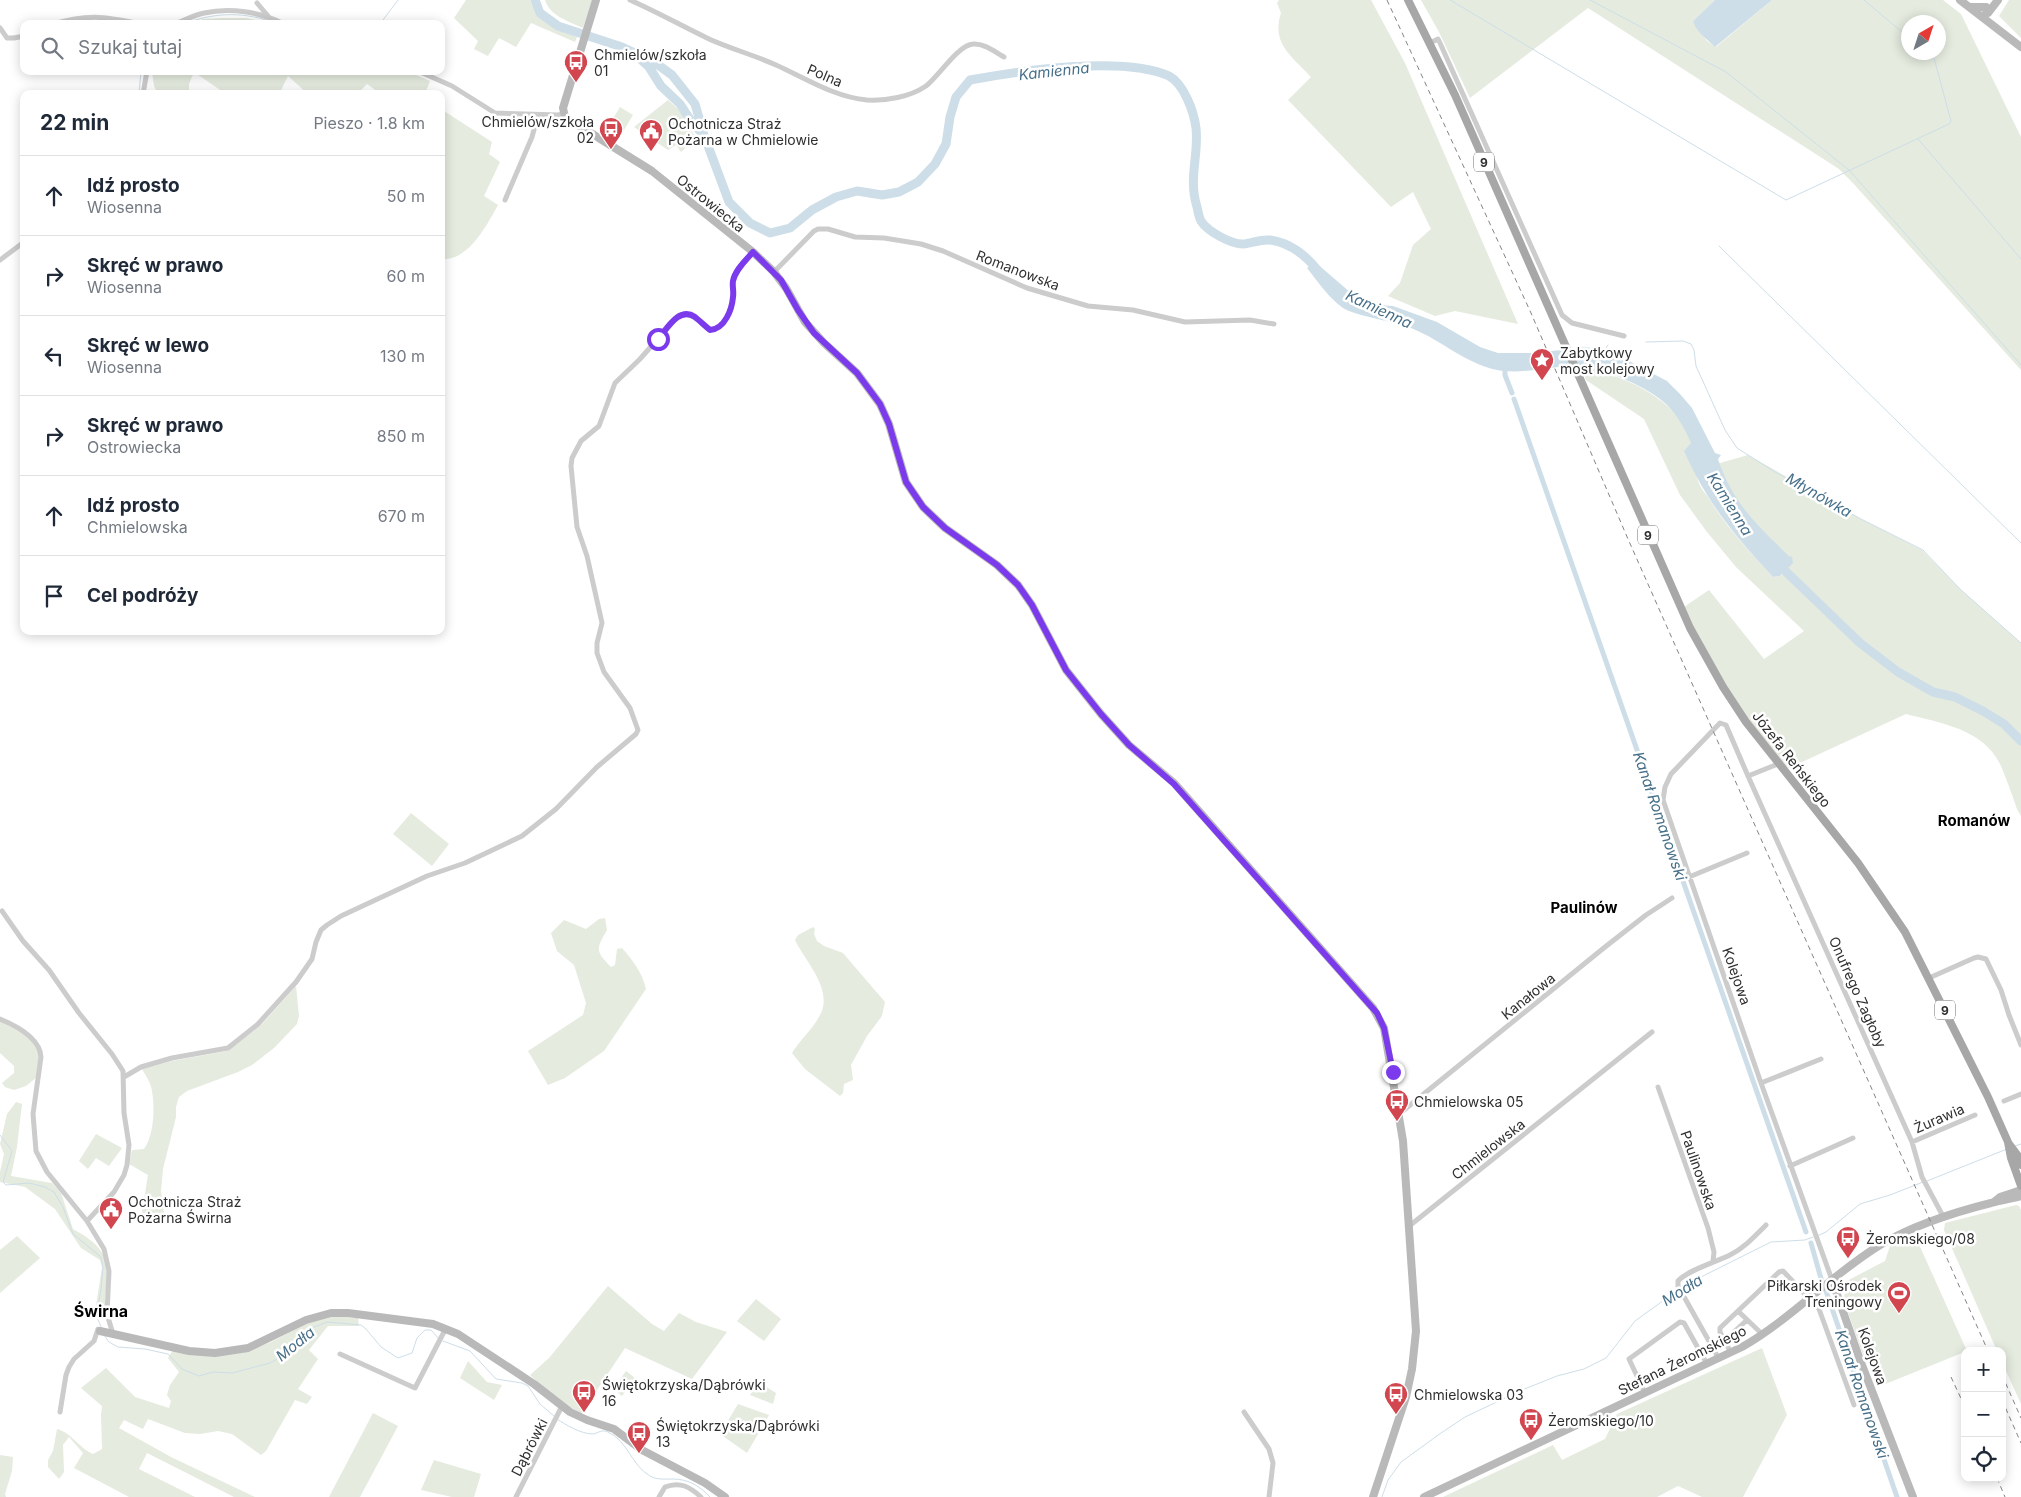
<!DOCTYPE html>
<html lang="pl">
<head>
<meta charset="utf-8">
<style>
  :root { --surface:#fff; --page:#f6f6f7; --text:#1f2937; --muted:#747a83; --line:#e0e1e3 }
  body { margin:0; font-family:Inter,sans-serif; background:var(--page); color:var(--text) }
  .controls { position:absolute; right:15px; bottom:15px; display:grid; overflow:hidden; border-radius:10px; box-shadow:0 2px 12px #0003 }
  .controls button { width:45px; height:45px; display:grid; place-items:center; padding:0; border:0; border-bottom:1px solid var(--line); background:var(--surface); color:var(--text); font:25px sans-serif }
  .compass { position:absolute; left:1901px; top:15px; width:45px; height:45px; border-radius:50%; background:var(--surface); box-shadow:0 2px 12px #0003; rotate:39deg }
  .stop { position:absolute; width:15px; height:15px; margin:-11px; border:4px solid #7c3aed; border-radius:50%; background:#fff }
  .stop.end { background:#7c3aed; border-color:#fff; box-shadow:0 1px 5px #0008 }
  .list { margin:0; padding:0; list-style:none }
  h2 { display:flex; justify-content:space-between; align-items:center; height:65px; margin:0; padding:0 20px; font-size:21px }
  h2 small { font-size:16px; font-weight:400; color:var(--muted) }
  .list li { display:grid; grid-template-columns:32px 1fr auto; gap:15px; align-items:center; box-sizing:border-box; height:80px; padding:0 20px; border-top:1px solid var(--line) }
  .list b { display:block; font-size:19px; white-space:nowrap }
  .list p { margin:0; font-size:16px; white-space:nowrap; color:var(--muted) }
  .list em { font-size:16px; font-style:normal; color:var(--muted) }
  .icon { flex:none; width:28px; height:28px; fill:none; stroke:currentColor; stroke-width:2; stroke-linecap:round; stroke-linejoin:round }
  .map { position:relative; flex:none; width:2021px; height:1497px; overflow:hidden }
  .search { position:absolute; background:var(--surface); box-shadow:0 2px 12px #0003; left:20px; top:20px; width:425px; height:55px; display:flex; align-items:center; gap:12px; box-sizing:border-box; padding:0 18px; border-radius:10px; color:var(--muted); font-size:19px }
  .panel { position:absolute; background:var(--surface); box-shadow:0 2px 12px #0003; left:20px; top:90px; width:425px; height:545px; border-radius:10px }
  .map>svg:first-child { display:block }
  .green { fill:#e5ebdf; fill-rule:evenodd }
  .water { fill:#cddee8 }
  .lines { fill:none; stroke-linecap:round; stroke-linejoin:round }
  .stream { stroke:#cddee8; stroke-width:1 }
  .canal { stroke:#cddee8; stroke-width:5 }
  .river { stroke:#cddee8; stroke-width:9 }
  .street { stroke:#ccc; stroke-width:5 }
  .secondary { stroke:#b9b9b9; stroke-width:8 }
  .primary { stroke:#a7a7a7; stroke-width:8 }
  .rail { stroke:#848484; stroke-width:1; stroke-dasharray:5 4; stroke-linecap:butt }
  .route { stroke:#7c3aed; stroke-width:6 }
  .labels { text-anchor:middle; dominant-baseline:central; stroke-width:5; stroke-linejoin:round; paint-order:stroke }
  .shield { fill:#fff; stroke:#6d6d6d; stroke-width:1 }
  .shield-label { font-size:12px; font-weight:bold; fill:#2f2f2f }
  .poi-label { font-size:14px; fill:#2f2f2f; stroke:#fff; text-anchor:start }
  .street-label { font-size:14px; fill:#2f2f2f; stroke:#fff }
  .water-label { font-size:15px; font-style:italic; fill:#466f89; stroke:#fff }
  .neighbourhood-label { font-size:15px; font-weight:bold; fill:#000; stroke:#fff }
  .quarter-label { font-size:16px; font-weight:bold; fill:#000; stroke:#fff }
</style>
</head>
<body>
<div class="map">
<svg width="2021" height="1497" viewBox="0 0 2021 1497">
  <rect width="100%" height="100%" fill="#fff"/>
  <path class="green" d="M466,0H530C540,24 555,28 577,37L575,42L531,23L516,47L499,38L488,56L474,49L478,41L454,18Z
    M545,0H592L583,28C568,21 550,16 545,0Z
    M1279,0H1371L1405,63L1518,324L1455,311L1435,316L1388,296L1400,283L1413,245L1431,229L1413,192L1391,207L1288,100L1311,77C1292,56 1271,44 1281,13L1277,3Z
    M1421,0H1715L1693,21L1707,41L1716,47L1772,0H1943L1961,14L2021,137V370L1852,182L1839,169L1588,8L1470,98L1439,32ZM1908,22H1938V52H1908Z
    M2009,0H2021V38L1999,16Z
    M223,18H246L275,24H190L204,19Z
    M152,71H407L430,81L425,94H381L367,84L358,93L342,90L339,94H308L288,76L279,94H226L194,72L189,84V94H158L154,86Z
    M668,100L679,110L696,138L681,152L676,145L668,150L634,127Z
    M620,107L633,115L618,140L605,132Z
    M441,109L492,142L489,154L500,162L484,196L498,205C487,225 468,262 441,259Z
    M1581,366C1623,376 1678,397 1692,444C1695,456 1694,469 1698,481C1700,487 1704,492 1708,497C1726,527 1749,551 1773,577L1780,576L1787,572L1744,531L1706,467L1748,455L1861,519L1922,550L1960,589L2021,643V816L2017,809C2012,795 2007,780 2001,766C1984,729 1941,723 1906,714L1789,768L1778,764L1746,722L1681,609L1709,590L1764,659L1804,631L1736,567L1707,532L1680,495L1644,419L1586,380Z
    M411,813L449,844L432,866L393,834Z
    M605,918L607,930C596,949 595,951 611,967L615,965L617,949L622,948C632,959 643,974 646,989L604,1051L565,1078L548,1085L528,1051L583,1015L586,1003L574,965L557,951L551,933L564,920L586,929L599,919Z
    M813,927L815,929L814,934L817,941L824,946L843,953L885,1002L882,1016L867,1036L851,1065L853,1080L844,1084L843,1093L840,1096L805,1069L792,1053C800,1040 813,1029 820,1015C834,990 805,961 795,940L798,935Z
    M296,986L299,1016L297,1024L274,1048L252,1065L238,1072L187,1091L179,1097L176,1107V1117L163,1169L161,1191L164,1213L145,1215L142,1212L148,1175L129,1164L132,1150L144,1149C154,1135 155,1109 152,1091C151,1083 146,1076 142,1069L172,1061L227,1051L262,1024Z
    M0,1021C14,1028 40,1039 40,1058C40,1064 38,1071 37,1077L26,1086L14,1090L5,1087L2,1083L14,1073V1066L0,1053Z
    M16,1102L22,1104L17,1147L11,1176L52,1183L61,1193L73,1229C113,1251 108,1264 105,1306H96L102,1267L100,1260L81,1248L55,1209L25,1187L0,1182V1172L4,1154L0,1144L7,1114Z
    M96,1134L122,1148L109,1166L96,1158L88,1169L79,1161Z
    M2016,1205L2019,1206L2021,1210V1404L2002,1362V1351H1997L1944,1230L1945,1223Z
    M17,1236L40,1258L0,1293V1250Z
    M1902,1237L1907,1238L1910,1243L1917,1240L1967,1351L1878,1387L1868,1358L1863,1355L1843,1298L1845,1294L1841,1284L1885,1261L1890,1246L1892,1245V1242Z
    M608,1286L652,1324L664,1331L679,1313L696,1322L727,1332L692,1379L625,1348L581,1414L549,1393L530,1375L549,1358Z
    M756,1299L781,1319L764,1341L737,1321Z
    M337,1316L358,1318L359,1326H328L309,1350L318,1359L298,1389L312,1397L307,1404L295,1400L266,1451L261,1455L232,1434L218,1431L200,1434L185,1433L148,1419L143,1429L124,1420L119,1428L171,1457L255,1497H234L147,1453L139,1469L195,1497H129L74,1468L83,1453L69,1437L63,1445L64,1472L59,1479L48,1467V1460L53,1451L57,1429C72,1433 79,1448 93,1454L102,1449L101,1415L102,1406L81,1388L106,1368L135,1397L169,1408L171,1401L167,1395L170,1385L179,1372L168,1358L173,1350L248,1351L271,1342L304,1325L322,1318Z
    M1762,1348L1787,1415L1743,1497H1702L1678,1486L1657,1497H1443L1553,1445L1562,1460L1605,1439L1617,1414Z
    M468,1361L487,1382L502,1385L494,1400L460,1378Z
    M626,1371L635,1378L622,1396L613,1389Z
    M759,1382L776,1393L773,1404L750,1395Z
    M738,1404L769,1415L747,1453L720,1434Z
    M373,1413L398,1426L360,1497H329Z
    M0,1455L13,1457L12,1471L5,1494L6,1497H0Z
    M434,1460L481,1474L474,1497H452L421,1490Z"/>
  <path class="water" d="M1715,0H1772L1715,47C1708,40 1696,32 1693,21Z
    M1315,262L1351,293L1378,305L1393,306L1437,322L1480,347L1498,353H1535L1586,347L1612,352L1667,381L1680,394L1692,408L1715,453L1721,455L1718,459C1733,504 1757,525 1790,557L1792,556L1793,563L1780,576L1773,577C1733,534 1708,504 1684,451L1691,443C1685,429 1677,415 1667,405C1650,388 1604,368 1581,366C1552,365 1525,375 1497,370C1463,363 1437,336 1405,326C1390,321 1353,315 1343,308C1329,298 1318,282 1307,268Z"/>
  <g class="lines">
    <path class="stream" d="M1450,0L1786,200L1949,124L1951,121L1934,58L1928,52
      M1590,0L1726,72L1849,170L2021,365
      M1864,0L1908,37
      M184,24C214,12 246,11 277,24
      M380,24L398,0
      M139,94L141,71
      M1918,139L2021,259
      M1719,246L2021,543
      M1646,342L1683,341L1691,344L1694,350L1696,366L1725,430L1737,448L1775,472L1861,519L1923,550L1960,589L2021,643
      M1604,351L1608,345
      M0,1135L12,1151L3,1182L6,1185L29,1183L45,1187L54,1192L63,1207L73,1234L101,1257L103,1267L101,1290L96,1315L102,1329
      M2015,1146L2021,1144
      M1927,1181L2007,1149
      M1817,1236L1826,1232L1860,1204L1890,1195L1923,1182
      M1681,1287L1771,1242L1805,1240L1813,1237
      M104,1335L109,1342L118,1347L145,1349L168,1354L182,1369L199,1376L213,1372L232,1373L270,1363L283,1356L309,1329L327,1322L361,1325L366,1329L381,1347L398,1358L412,1353L417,1338L425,1330H431L439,1339
      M443,1341L470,1351L496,1379L522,1383L528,1386L540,1404L554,1416
      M557,1419C566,1425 581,1434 593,1434C599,1433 601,1429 608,1432C628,1441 631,1465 650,1476C657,1480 665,1479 673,1479C688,1479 700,1486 710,1497
      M1382,1497L1388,1480L1401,1462L1441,1433L1465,1417L1522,1390L1557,1376L1584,1369L1606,1358L1635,1321L1678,1290"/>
    <path class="canal" d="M1505,364V375L1512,393
      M1514,399L1806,1232
      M1811,1243L1822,1282
      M1826,1291L1897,1497"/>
    <path class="river" d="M535,0L540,13L558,26L622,47L654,62L672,75L695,104L704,135L729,202L750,223L770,233L790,228L812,210L836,197L857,191L882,195L899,192L918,182L935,164L946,144L950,117L956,97L970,80C1019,71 1124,55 1169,76C1184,84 1194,112 1196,128C1199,156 1188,178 1197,207C1198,211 1199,218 1201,221C1208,232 1231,244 1243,244C1252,243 1261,239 1270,240C1291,243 1306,255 1319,272
      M639,58L649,67L661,86L680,104L693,124L704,135
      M1776,562L1860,643L1898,672L1933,692L1955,697L1983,711L2004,724L2021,741"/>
    <path class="street" d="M630,0C657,12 682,26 709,39C731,49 754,55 776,65C805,78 834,97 867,100C886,101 910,97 926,86C939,76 958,45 973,44C984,43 995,52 1004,57
      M257,3L268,16
      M54,24C89,13 106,17 141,24
      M175,24C185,20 194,15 204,13C230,7 261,12 284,24
      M0,28L7,38H14L24,36
      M1430,43L1438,39L1440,43L1562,315L1572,323L1624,336
      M418,71L452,86L495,113L558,115L563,114
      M143,94L147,71
      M505,200L532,137L538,115
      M0,260L24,242
      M774,272L814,231L818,229H828L855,237L884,238L921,244L943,251L1027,288L1088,306L1133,310L1185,322L1250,320L1274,324
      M1778,764L1748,776L1726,725L1720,723L1671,774L1665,787L1663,800L1761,1083L1832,1280
      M1748,776L1912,1142L1922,1177L1944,1218
      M1689,877L1747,853
      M2,911L23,941L49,970L79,1013L112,1054L123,1071L124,1113L129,1145L127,1165L124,1175L114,1192L87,1221
      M1929,978L1974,958L1978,957L1986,959L2001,990L2009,1015L2021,1045
      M0,1019C17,1026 40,1038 41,1057L33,1114L36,1151L47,1172L87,1221L104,1249L109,1271L107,1314L113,1334
      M124,1077L141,1067L172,1058L228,1048L258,1024L296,982L312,959L316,942L321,930L327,925L341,916L427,876L465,863L522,836L556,809L597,767L636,734L638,730L630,708L604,672L597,653V643L602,623L587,556L577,527L571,466L572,458L581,441L599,426L615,383L640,359L678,316C692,310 700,323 710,330C725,329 732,309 733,297C734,291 732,286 733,281C735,270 746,260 753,252
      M1761,1083L1821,1059
      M1658,1087L1708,1228L1714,1252L1713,1261
      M2004,1101L2021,1094
      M1399,1114L1605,947L1646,915L1672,898
      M1912,1142L1975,1115
      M1790,1166L1853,1138
      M1408,1227L1652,1032
      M1738,1311L1762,1334
      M1724,1341L1747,1320
      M1731,1353L1720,1332V1328L1779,1272L1783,1271L1819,1309L1854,1405
      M340,1354L415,1388L446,1328
      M1719,1359L1678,1286V1281C1688,1270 1716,1262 1730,1255C1744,1248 1754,1237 1766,1225
      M1645,1393L1629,1359L1680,1322L1684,1323L1707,1364
      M60,1412L66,1375L69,1367L74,1359L94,1341L98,1329
      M1244,1412L1269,1449L1273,1463L1269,1497
      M516,1497L562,1406
      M659,1497L665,1487C680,1481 690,1487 701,1497"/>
    <path class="secondary" d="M596,0L563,108L565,117L652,171L753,252L774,272L786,288L805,322L824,343L857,373L880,404L889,424L906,482L923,507L945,528L997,565L1018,585L1032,605L1066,670L1101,714L1129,745L1174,783L1373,1008L1384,1028L1403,1141L1416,1331L1412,1369L1406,1397L1373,1497
      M1960,0L2021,47
      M1970,7H1986
      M1982,16L1988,13L1998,0
      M1995,1201L2000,1197L2021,1190
      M1832,1280L1860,1360L1913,1497
      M100,1331L189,1351L215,1353L248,1348L306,1320L331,1313H348L433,1324L458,1334L534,1384L570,1412L587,1420L614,1429L642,1450L705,1483L725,1497
      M1424,1497L1742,1347C1791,1319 1831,1275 1880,1245C1912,1226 1955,1212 1991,1203C2001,1200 2011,1199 2021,1196"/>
    <path class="primary" d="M1408,0L1455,95L1690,628L1723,687L1746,722L1858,863L1905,932L1988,1097L2008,1142L2011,1158L2021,1186
      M2009,1144L2018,1156L2021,1165"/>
    <path class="rail" d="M1387,0L1531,313L1628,539L1988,1351
      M2002,1375L2021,1418
      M1951,1377L1965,1407
      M2002,1400L2021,1443
      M1997,1478L2005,1497"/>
  </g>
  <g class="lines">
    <path class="route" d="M658,339C667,329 679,306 695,317C700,321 705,326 710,330C725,329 732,309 733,297C734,291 732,286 733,281C735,270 746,260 753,252L781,280L798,310L814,333L857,373L880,404L889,424L906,482L923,507L945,528L997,565L1018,585L1032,605L1066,670L1101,714L1129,745L1174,784L1377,1013L1384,1028L1393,1072"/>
  </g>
  <defs>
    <g id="bus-pin" transform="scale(1.25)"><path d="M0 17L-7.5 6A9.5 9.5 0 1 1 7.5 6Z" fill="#d24650" stroke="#fff"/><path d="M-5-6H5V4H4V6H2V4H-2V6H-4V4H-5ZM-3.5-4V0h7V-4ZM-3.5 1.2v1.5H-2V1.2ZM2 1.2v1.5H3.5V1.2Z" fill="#fff"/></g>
    <g id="civic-pin" transform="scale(1.25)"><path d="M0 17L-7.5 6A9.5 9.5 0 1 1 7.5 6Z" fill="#d24650" stroke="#fff"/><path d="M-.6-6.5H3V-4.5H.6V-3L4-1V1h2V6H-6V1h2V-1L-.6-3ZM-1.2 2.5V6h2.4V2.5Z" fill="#fff"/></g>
    <g id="sight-pin" transform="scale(1.25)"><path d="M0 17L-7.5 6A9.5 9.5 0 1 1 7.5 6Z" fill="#d24650" stroke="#fff"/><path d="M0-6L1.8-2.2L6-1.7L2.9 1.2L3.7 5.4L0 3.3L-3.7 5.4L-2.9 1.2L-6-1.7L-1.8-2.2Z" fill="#fff"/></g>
    <g id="stadium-pin" transform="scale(1.25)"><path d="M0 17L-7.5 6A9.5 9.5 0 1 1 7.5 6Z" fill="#d24650" stroke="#fff"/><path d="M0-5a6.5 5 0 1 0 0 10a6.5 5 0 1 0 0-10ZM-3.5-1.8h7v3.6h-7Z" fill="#fff"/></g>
  </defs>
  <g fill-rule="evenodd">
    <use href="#bus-pin" x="576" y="62"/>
    <use href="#bus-pin" x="611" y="129"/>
    <use href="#civic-pin" x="651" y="131"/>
    <use href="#sight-pin" x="1542" y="360"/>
    <use href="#bus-pin" x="1397" y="1101"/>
    <use href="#civic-pin" x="111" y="1209"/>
    <use href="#bus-pin" x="1848" y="1238"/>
    <use href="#stadium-pin" x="1899" y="1293"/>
    <use href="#bus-pin" x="584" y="1392"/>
    <use href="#bus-pin" x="1396" y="1394"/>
    <use href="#bus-pin" x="1531" y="1420"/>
    <use href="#bus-pin" x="639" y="1433"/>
  </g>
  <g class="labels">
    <g class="shield">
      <rect x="1474" y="152.5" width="20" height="19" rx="4"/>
      <rect x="1638" y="525.5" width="20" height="19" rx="4"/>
      <rect x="1935" y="1000.5" width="20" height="19" rx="4"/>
    </g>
    <g class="shield-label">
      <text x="1484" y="162">9</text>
      <text x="1648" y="535">9</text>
      <text x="1945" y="1010">9</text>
    </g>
    <g class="poi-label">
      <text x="594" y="54">Chmielów/szkoła<tspan x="594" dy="16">01</tspan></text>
      <text x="594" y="121" text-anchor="end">Chmielów/szkoła<tspan x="594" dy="16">02</tspan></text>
      <text x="668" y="123">Ochotnicza Straż<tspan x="668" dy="16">Pożarna w Chmielowie</tspan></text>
      <text x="1560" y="352">Zabytkowy<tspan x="1560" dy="16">most kolejowy</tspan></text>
      <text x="1414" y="1101">Chmielowska 05</text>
      <text x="128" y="1201">Ochotnicza Straż<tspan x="128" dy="16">Pożarna Świrna</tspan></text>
      <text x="1866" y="1238">Żeromskiego/08</text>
      <text x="1882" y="1285" text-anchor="end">Piłkarski Ośrodek<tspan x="1882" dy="16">Treningowy</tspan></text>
      <text x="602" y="1384">Świętokrzyska/Dąbrówki<tspan x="602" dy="16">16</tspan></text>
      <text x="1414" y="1394">Chmielowska 03</text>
      <text x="1548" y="1420">Żeromskiego/10</text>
      <text x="656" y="1425">Świętokrzyska/Dąbrówki<tspan x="656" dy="16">13</tspan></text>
    </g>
    <g class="street-label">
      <text transform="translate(825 75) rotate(23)">Polna</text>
      <text transform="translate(711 203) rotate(39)">Ostrowiecka</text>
      <text transform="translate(1018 270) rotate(21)">Romanowska</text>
      <text transform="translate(1792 759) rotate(52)">Józefa Reńskiego</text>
      <text transform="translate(1737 976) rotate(71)">Kolejowa</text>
      <text transform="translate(1858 992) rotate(66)">Onufrego Zagłoby</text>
      <text transform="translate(1528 996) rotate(-39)">Kanałowa</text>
      <text transform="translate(1939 1118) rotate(-23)">Żurawia</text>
      <text transform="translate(1488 1149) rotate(-38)">Chmielowska</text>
      <text transform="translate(1699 1170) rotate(71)">Paulinowska</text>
      <text transform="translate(1873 1356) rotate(70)">Kolejowa</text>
      <text transform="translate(1682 1360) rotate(-26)">Stefana Żeromskiego</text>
      <text transform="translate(529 1447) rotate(-63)">Dąbrówki</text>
    </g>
    <g class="water-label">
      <text transform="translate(1054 71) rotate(-6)">Kamienna</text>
      <text transform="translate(1379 309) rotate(25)">Kamienna</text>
      <text transform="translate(1819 495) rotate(30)">Młynówka</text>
      <text transform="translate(1730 504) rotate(58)">Kamienna</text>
      <text transform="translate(1660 816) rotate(71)">Kanał Romanowski</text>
      <text transform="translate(1682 1290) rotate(-32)">Modła</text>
      <text transform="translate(295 1344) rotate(-39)">Modła</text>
      <text transform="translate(1862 1394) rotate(71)">Kanał Romanowski</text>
    </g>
    <g class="neighbourhood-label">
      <text x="1974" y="820">Romanów</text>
      <text x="1584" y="907">Paulinów</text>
    </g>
    <g class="quarter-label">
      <text x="101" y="1311">Świrna</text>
    </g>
  </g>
</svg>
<div class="controls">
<button>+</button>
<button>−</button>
<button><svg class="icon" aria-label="locate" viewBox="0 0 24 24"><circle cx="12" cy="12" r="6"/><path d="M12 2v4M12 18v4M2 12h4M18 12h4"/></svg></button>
</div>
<svg class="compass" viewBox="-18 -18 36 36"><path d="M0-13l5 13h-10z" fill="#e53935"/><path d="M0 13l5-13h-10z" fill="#747a83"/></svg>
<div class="stop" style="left:658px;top:339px"></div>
<div class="stop end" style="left:1393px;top:1072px"></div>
<div class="search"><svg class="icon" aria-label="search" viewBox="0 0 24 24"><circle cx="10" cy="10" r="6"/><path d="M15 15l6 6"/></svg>Szukaj tutaj</div>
<section class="panel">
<h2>22 min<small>Pieszo · 1.8 km</small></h2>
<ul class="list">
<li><svg class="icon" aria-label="ahead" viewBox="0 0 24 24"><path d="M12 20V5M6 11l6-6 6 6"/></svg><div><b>Idź prosto</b><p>Wiosenna</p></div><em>50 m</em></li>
<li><svg class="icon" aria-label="right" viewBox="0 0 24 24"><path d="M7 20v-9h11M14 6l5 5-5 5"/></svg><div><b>Skręć w prawo</b><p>Wiosenna</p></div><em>60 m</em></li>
<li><svg class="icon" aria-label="left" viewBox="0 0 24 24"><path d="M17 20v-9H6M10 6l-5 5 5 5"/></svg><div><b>Skręć w lewo</b><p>Wiosenna</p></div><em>130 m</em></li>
<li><svg class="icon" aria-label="right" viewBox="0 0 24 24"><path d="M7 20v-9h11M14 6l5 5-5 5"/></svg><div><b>Skręć w prawo</b><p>Ostrowiecka</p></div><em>850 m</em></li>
<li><svg class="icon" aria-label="ahead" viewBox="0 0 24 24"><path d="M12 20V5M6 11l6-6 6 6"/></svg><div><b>Idź prosto</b><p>Chmielowska</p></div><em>670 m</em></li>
<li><svg class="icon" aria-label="arrive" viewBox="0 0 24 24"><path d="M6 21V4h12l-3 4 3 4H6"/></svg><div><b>Cel podróży</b></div></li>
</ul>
</section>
</div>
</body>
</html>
